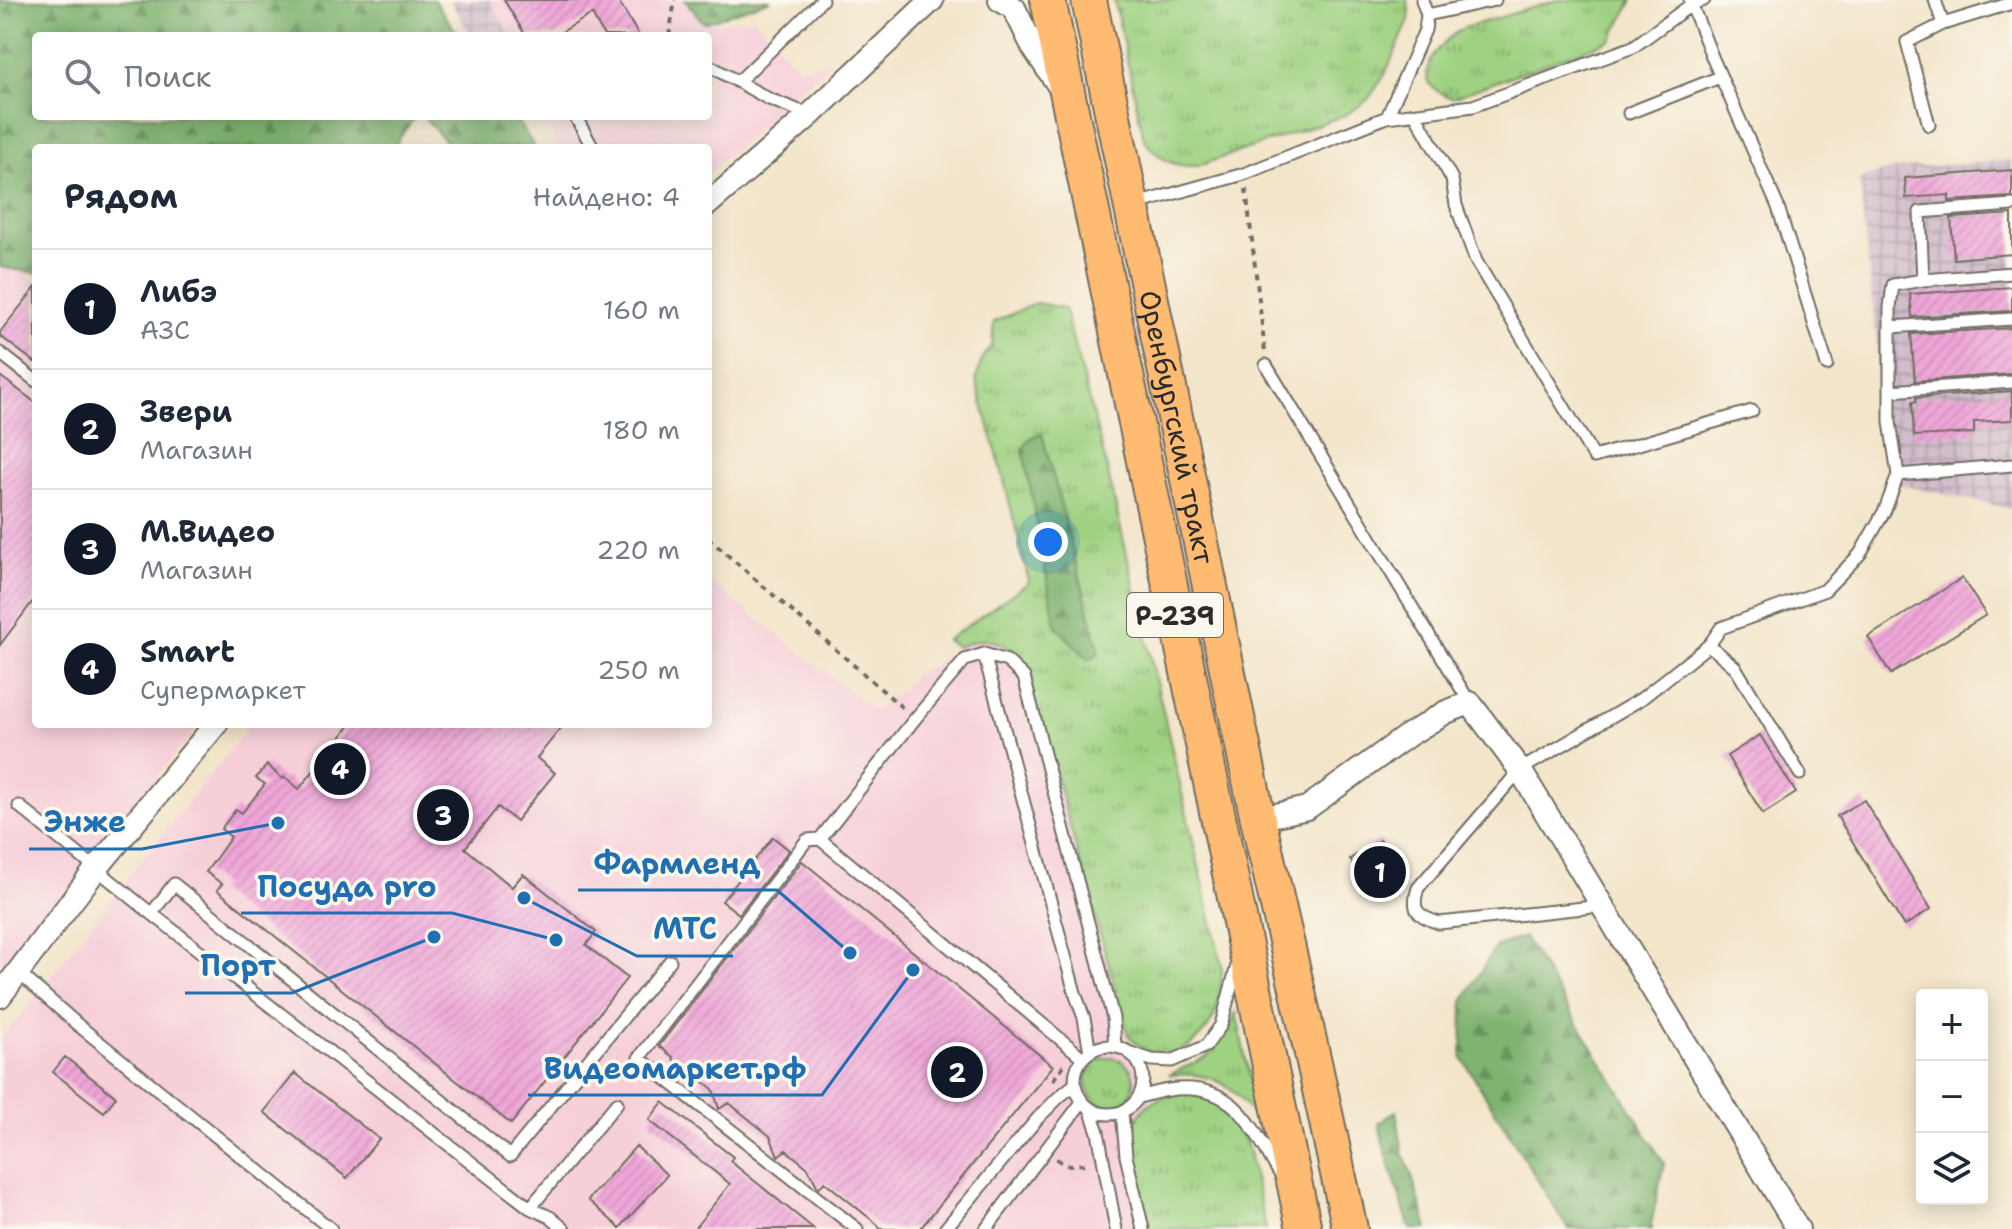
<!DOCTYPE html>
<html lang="ru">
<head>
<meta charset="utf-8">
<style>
  :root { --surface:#fff; --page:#f2f2f3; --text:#1f2937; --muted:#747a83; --line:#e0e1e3; --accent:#111827 }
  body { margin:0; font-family:"Shantell Sans",sans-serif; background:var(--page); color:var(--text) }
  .controls { position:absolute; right:24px; bottom:24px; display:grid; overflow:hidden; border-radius:8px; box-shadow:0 4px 20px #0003 }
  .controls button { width:72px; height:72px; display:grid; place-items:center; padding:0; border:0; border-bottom:2px solid var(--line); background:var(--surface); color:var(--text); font:40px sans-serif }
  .you { position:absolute; left:1048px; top:542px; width:28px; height:28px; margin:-20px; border:6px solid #fff; border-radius:50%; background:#1a73e8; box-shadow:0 0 0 12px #1a73e833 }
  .badge { display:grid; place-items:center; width:52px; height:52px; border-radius:50%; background:var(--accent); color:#fff; font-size:26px; font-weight:700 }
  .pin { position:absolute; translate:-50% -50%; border:4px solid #fff; box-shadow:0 2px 8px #0006 }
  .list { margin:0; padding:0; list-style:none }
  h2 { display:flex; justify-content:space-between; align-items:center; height:104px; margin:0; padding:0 32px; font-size:34px }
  h2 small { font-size:26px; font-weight:400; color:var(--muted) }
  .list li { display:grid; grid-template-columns:52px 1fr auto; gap:24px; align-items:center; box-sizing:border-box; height:120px; padding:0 32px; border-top:2px solid var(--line) }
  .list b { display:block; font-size:30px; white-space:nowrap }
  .list p { margin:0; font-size:26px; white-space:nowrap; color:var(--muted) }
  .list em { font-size:26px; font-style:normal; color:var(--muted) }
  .icon { flex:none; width:44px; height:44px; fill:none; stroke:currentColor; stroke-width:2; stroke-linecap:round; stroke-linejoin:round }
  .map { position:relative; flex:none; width:2012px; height:1229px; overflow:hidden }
  .search { position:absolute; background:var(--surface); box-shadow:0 4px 20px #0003; left:32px; top:32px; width:680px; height:88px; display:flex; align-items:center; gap:20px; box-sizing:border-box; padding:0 28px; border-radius:8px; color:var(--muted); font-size:30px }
  .panel { position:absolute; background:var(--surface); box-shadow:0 4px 20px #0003; left:32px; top:144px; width:680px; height:584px; border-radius:8px }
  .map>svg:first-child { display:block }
  .built { fill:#f6cfd9 }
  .industrial { fill:url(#industrial-grid) }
  .grass { fill:url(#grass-tufts); stroke:#647e56; stroke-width:2 }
  .forest { fill:url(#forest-firs); stroke:#546f4d; stroke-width:2 }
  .building { fill:url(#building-hatch) }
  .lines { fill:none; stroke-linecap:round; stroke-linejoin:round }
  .lane-casing { stroke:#716c63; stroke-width:15 }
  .street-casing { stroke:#716c63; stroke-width:26 }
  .primary-casing { stroke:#716c63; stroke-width:38 }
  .path { stroke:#716c63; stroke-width:4; stroke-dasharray:6 6; stroke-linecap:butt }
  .lane { stroke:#fff; stroke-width:11 }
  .street { stroke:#fff; stroke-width:22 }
  .primary { stroke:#ffbb71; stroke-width:34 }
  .labels { text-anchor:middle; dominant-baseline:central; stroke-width:7; stroke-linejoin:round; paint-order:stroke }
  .shield { fill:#fbf7ec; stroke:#696865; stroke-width:2 }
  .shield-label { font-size:26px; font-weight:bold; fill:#2b2b2b }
  .street-label { font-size:28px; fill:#2b2b2b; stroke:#fbf7ec }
  .leader { fill:none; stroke:#1f6fb2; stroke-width:3 }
  .callout-dot { fill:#1f6fb2; stroke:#fbf7ec; stroke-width:3 }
  .callout-label { font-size:30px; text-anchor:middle; font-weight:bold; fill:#1f6fb2; stroke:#fbf7ec; stroke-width:7; stroke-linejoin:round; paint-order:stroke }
</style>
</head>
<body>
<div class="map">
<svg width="2012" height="1229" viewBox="0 0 2012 1229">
  <defs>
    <pattern id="industrial-grid" width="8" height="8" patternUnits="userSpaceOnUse" patternTransform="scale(2)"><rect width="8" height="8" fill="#d1bdcb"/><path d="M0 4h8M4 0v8" fill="none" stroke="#aa9aa5"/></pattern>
    <pattern id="grass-tufts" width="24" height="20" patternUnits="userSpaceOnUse" patternTransform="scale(2)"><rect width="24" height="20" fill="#9ed181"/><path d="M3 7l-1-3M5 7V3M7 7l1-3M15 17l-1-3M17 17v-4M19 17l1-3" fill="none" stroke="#81aa6a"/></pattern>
    <pattern id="forest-firs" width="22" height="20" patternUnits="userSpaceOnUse" patternTransform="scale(2)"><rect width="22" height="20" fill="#7eb36f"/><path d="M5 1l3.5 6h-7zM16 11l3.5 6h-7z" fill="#67925b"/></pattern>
    <pattern id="building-hatch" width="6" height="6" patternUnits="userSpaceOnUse" patternTransform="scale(2)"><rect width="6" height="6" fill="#efa6d8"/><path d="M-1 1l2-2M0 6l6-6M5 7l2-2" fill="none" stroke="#cd8fba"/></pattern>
  </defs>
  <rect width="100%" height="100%" fill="#fbf7ec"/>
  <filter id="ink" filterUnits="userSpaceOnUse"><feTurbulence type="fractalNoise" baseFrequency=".0125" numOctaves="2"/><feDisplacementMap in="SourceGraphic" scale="16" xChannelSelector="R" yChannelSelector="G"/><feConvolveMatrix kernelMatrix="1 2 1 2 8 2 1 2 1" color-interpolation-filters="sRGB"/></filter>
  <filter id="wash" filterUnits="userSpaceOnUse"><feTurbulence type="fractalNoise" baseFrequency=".006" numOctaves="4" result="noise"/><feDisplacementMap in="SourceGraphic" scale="32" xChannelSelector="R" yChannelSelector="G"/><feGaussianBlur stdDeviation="1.8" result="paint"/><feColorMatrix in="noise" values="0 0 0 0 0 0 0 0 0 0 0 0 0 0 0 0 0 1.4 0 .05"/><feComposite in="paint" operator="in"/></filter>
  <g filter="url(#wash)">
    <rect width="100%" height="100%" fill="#f3e5ca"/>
    <path class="built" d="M493,0H699L713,22L754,18L789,58L800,67L831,62L708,173V148H557L542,116H708V36H511L491,1Z
      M0,253L36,280V724H199L0,974Z
      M708,580L875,711L893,697L918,672L938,663L957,647L982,639L1005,645L1019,656L1026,668L1121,1016L1149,1104L1141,1110L1137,1121L1132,1138V1149L1147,1229H0V1041L125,881L251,724H708Z"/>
    <path class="industrial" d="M450,0H493L491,2L511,36H471Z
      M2012,160V509L1888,482L1875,324L1859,179L1891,169Z"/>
    <path class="grass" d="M1114,0H1407L1410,14L1408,23L1384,76L1369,98L1361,105L1345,115L1198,166C1174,167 1158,160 1144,139Z
      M1558,0H1633L1611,40L1452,98C1445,95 1434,91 1430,84C1418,64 1448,36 1464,28Z
      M1036,303L1064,308L1104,456L1222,966C1222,981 1219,1009 1211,1022C1190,1055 1155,1069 1128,1034L1026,668C1016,652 1003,640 983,640C975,640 965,644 957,647L947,640L1029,582L1002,472L976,381L982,358L992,346L994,322Z
      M1236,1012L1259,1124C1233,1085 1217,1071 1169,1075L1206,1057L1228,1031Z
      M1086 1082a24 24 0 1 1 48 0a24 24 0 1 1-48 0Z
      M1187,1092C1223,1100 1238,1116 1249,1152L1266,1229H1147C1141,1198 1117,1131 1146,1107C1158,1096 1173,1095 1187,1092Z"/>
    <path class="forest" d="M0,0H434L459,36H36V116H415L393,148H36V273L0,267Z
      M685,0H771L704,23Z
      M423,116H514L535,148H451Z
      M1042,433L1099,650C1098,656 1094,658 1088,659L1056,626L1023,450C1028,439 1031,436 1042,433Z
      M1524,937L1664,1163L1651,1225L1653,1229H1568L1462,1058L1463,1001L1496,946Z
      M1396,1111L1403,1153L1411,1173L1428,1229H1410L1383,1143L1379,1123Z"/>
    <g id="blocks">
      <path class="building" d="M504,0H618L639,36H604L592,14L555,36H526Z
        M2012,170V197L1949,201V195L1906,198L1905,178Z
        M2012,214V254L1954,259L1951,218Z
        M36,287V363L0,336V332Z
        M2012,287V311L1912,317L1910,294Z
        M2012,328V374L1915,381L1911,334Z
        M0,376L36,403V597L0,645Z
        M2012,391V420L1974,422V433L1914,436L1912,402H1916V398Z
        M1962,578L1986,615L1891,674L1868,637Z
        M351,724H564L537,758L555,773L516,821L498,807L465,848L512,887L523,874L555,899L596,932L586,945L627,978L511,1124L217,890L222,884L206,872L231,837L221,829L236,809L242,813L265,784L256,778L267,765L283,779L285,777L299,789Z
        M1760,735L1796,793L1763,814L1727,756Z
        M1864,800L1931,909L1904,926L1837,816Z
        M773,837L789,850L739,914L722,901Z
        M1380,840L1391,857L1362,877L1350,859Z
        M802,861L1053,1066L920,1229H880L878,1225L825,1182L818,1188L808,1168L786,1150L778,1156L770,1136L729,1103L719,1109L713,1089L688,1069L678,1077L673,1057L659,1046Z
        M65,1057L116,1097L104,1112L53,1072Z
        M295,1073L379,1139L347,1178L264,1112Z
        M663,1102L733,1157L730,1161L814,1229H694L730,1184L649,1120Z
        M636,1146L667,1175L620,1228L588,1200Z"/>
    </g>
  </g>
  <g filter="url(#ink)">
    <use href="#blocks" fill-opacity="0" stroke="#716c63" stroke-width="2"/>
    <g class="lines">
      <g class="lane-casing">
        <path id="lane" d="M1690,1L1713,59L1778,207L1827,365
          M1427,15L1495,0
          M1943,24L2012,3
          M708,65L769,99L810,115
          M738,82L822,0
          M1629,113L1720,77
          M1415,114L1452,179L1456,205L1476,261L1594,457L1752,411
          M575,116L593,148
          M1387,117L1425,30L1427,15L1422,0
          M1929,125L1907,42L1943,24L1935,0
          M1133,205L1244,174L1387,117L1473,106L1633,47L1692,4L1704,0
          M2012,205L1920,212L1923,280L2012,273
          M1890,327L2012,319
          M0,353L36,381
          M1266,365L1470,703
          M1890,391L2012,382
          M1898,475L2012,465
          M984,654L1075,993L1084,1018L1090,1052
          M1800,774L1735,667L1709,645L1721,628L1825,590L1860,554L1885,510L1898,475L1890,422V307L1893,285L1923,280
          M19,806L142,906L530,1208L617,1103
          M820,839L807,840L639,1058L857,1229
          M1603,906L1439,923C1417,916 1411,910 1418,888L1520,770L1641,699L1709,645
          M152,913L174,884L510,1156L670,961
          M19,973L78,1025L331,1229
          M1075 1080a34 34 0 1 1 68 0a34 34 0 1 1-68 0Z
          M1131,1053L1152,1060L1172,1061L1206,1046L1221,1025L1238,962
          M1083,1058L820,839L914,720L965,660L984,654L1007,661L1024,677L1113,1018L1115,1047
          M1139,1097C1151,1094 1164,1090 1176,1089C1238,1084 1253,1130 1280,1174
          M1090,1109L1098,1132L1116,1229
          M1122,1112L1126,1156L1143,1229
          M530,1208L550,1217L564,1229
          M945,1229L1038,1118L1059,1097L1075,1084
          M986,1229L1082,1102"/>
      </g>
      <g class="street-casing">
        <path id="street" d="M1000,0L1014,8L1033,47L1059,86
          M708,204L810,115L932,0
          M1258,819L1307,808L1407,736L1446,712L1470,703L1520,770L1798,1229
          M0,996L96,869L216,724"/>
      </g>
      <g class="primary-casing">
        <g id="primary">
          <path d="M1048,0L1304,1229"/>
          <path id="s1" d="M1089,0L1258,819L1314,1062L1350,1229"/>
        </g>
      </g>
      <path class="path" d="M669,36L675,0
        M1246,189L1265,351
        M708,538L905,710
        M1053,1080L1067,1061
        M1056,1159L1067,1165L1088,1164"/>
      <use href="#lane" class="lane"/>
      <use href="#street" class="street"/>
      <use href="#primary" class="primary"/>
    </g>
  </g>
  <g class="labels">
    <rect class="shield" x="1127" y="593" width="96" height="44" rx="6"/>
    <g class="shield-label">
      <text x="1175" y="615">Р-239</text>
    </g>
    <g class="street-label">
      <text stroke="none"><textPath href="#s1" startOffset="436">Оренбургский тракт</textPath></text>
    </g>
  </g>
  <path class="leader" d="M278 823L142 849H29M850 953L777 890H578M556 940L452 913H241M524 898L637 956H733M434 937L292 993H185M913 970L822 1095H528"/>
  <g class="callout-dot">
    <circle cx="278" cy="823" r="8"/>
    <circle cx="850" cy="953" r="8"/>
    <circle cx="556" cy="940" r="8"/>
    <circle cx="524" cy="898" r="8"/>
    <circle cx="434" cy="937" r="8"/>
    <circle cx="913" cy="970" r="8"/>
  </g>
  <g class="callout-label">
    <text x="85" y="832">Энже</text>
    <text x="677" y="874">Фармленд</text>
    <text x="347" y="897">Посуда pro</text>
    <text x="685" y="939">МТС</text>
    <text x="238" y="976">Порт</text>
    <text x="675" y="1079">Видеомаркет.рф</text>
  </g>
</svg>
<div class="controls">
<button>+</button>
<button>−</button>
<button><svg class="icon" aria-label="layers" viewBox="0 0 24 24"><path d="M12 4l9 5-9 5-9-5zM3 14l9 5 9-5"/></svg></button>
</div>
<div class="you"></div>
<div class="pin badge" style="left:1380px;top:872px">1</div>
<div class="pin badge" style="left:957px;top:1072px">2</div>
<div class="pin badge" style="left:443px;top:815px">3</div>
<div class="pin badge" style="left:340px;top:769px">4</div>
<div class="search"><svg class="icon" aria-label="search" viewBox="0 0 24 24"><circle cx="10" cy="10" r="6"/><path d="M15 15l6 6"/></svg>Поиск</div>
<section class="panel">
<h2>Рядом<small>Найдено: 4</small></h2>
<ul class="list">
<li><span class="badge">1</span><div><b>Либэ</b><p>АЗС</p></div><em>160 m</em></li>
<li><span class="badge">2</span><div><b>Звери</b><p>Магазин</p></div><em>180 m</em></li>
<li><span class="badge">3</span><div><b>М.Видео</b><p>Магазин</p></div><em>220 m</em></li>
<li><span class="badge">4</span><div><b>Smart</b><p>Супермаркет</p></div><em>250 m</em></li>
</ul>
</section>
</div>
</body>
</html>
